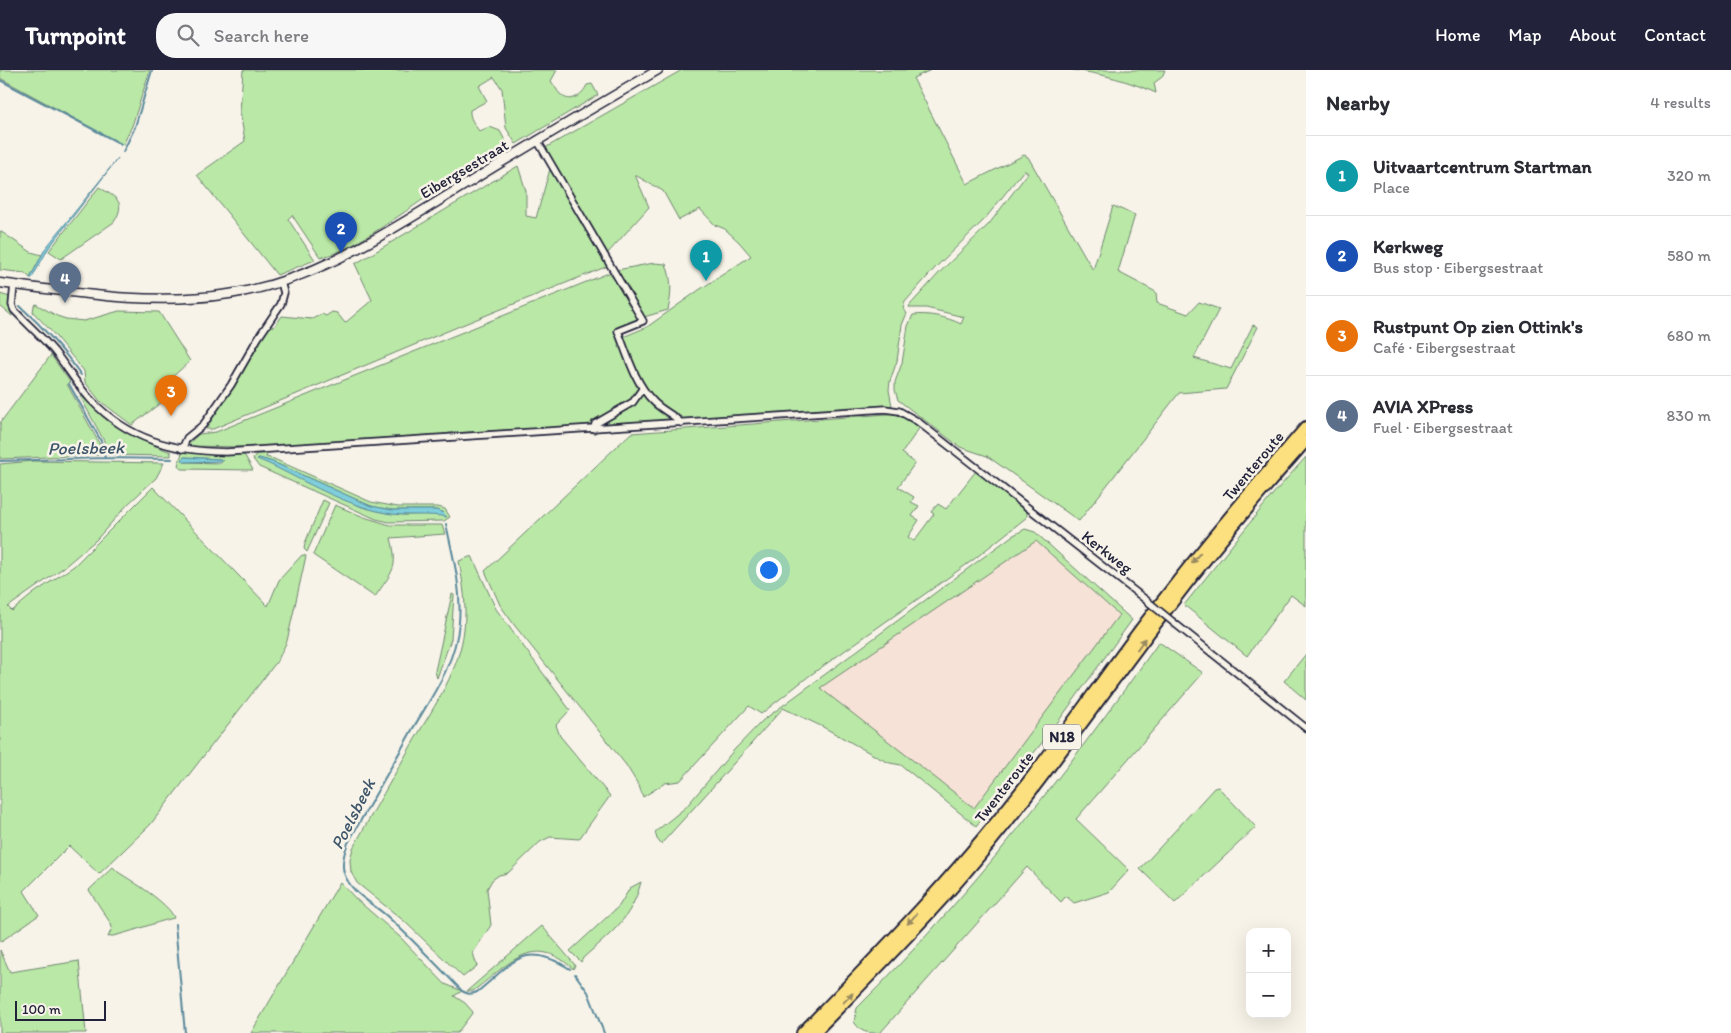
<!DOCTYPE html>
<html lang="en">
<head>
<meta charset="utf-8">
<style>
  :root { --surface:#fff; --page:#f7f7f7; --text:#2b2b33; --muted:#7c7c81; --line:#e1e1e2; --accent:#22223b }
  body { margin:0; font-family:Itim,sans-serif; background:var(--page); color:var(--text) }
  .controls { position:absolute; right:15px; bottom:15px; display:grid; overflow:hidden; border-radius:10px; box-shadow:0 5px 20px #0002 }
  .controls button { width:45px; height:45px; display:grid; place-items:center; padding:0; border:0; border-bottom:1px solid var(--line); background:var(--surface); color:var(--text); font:25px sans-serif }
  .scale { position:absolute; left:15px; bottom:12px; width:91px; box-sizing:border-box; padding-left:5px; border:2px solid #22223b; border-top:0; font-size:14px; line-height:18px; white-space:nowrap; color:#22223b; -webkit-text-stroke:4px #f7f3e8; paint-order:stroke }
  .you { position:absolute; left:768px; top:499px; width:18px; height:18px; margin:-12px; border:4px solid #fff; border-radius:50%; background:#1a73e8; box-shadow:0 0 0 8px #1a73e833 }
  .badge { display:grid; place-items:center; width:32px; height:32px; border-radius:50%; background:var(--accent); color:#fff; font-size:16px; font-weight:700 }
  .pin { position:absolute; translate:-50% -41px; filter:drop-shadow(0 1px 2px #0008) }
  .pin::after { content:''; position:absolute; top:26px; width:18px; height:15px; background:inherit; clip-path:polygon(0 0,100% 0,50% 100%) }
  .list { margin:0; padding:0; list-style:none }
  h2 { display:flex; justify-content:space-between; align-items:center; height:65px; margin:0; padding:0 20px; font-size:21px }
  h2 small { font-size:16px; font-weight:400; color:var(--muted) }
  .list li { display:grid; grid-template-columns:32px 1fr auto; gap:15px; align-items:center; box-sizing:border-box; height:80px; padding:0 20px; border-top:1px solid var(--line) }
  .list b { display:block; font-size:19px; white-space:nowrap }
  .list p { margin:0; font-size:16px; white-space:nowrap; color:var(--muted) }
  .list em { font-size:16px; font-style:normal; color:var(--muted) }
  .icon { flex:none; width:28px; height:28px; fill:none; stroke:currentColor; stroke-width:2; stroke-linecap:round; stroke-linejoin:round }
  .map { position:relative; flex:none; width:1306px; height:963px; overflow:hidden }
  header { display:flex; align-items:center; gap:30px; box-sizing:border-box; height:70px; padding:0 25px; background:var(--accent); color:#fff }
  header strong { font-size:24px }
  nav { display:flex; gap:28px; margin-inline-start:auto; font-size:18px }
  .search { width:350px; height:45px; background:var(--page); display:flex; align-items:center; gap:12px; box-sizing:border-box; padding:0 18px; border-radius:20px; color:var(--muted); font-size:19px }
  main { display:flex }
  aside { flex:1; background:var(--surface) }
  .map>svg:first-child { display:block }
  .built { fill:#f6e2d6 }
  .green { fill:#bae8a6; stroke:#6e8570; fill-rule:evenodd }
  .water { fill:#7fcedb; stroke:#5a899b }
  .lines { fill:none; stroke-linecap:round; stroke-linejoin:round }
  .stream { stroke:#5a899b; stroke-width:2 }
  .street-casing { stroke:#22223b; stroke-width:9 }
  .secondary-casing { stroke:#22223b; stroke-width:11 }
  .highway-casing { stroke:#22223b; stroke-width:14 }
  .street { stroke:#f7f3e8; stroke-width:5.5 }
  .secondary { stroke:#f7f3e8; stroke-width:8 }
  .highway { stroke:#fce080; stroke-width:10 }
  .street-bridge-casing { stroke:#22223b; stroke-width:9; stroke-linecap:butt }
  .street-bridge { stroke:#f7f3e8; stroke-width:5.5 }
  .oneway { fill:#9a8a61 }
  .labels { text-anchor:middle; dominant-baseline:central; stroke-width:5; stroke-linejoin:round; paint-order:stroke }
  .shield { fill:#f7f3e8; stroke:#62616f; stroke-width:1 }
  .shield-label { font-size:15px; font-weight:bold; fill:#22223b }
  .street-label { font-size:16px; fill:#22223b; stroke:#f7f3e8 }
  .water-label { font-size:18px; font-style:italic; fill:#3e566b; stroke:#f7f3e8 }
</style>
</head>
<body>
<header>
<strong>Turnpoint</strong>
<div class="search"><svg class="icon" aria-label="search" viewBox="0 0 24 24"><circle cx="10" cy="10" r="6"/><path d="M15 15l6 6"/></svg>Search here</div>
<nav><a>Home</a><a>Map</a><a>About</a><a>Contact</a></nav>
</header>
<main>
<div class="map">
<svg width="1306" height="963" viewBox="0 0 1306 963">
  <rect width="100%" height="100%" fill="#f7f3e8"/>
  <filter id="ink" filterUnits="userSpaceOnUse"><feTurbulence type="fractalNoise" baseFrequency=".02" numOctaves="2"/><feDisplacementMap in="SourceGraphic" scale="10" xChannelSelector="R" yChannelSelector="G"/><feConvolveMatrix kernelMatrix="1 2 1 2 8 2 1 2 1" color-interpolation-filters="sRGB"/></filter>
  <g filter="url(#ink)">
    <path class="built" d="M1036,471L1119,545L974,739L820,618Z"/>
    <path class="green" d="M0,0H150L132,56L123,75L0,8Z
      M243,0H557L551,11C554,15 557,21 561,25C571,34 582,25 587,15L592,14L598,25L516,74L506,58L502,19L494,7L479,16L487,31L470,40C469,48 475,55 479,61L490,57L500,61L509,78C486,92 462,105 439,119C413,135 348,185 320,187L292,145L288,149L315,190L277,205L197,105L245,71L240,42Z
      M682,0H931L913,8L967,114L1024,85L1028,87L1093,200L1113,136L1135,145L1118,202L1156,222L1157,233L1188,244L1199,232L1219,239L1194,288L1231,299L1253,255L1258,257L1226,319L1179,323L1079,451L987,386L960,377L898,330L895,320V312L902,293L908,256L913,245C928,243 947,247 961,254L964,247L926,238H911L909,237L910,235L941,201L989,154L1028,103L1024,100L984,150L935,198L905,232C903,237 902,240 907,243L902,255L897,291L890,311L889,320L892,336L684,349L655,330L646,320L623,267L647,257L699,220L751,186L739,172L725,159L715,155L700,139L679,150L663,121L635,105L649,137L607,184L545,78Z
      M1073,0H1165L1162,7L1154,13L1156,23C1129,11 1103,4 1073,0Z
      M518,96L526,121V146L536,148L550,99L608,196L462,255L213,359H206L270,255L274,257L282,246L312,249L322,244L326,246L332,242L337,243L345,253L372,230L355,194Z
      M99,117C116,128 127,131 114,152L61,189L49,181Z
      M0,161L31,182L42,185L30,208L25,203L0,200Z
      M654,193L666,194C672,210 672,223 668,240L644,247L617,200Z
      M611,202L640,250L615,260L640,317L637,324L631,329L593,356L450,363L428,367L257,379L244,377L186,376L199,364L216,362Z
      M0,224L10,227L12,246L0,236Z
      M36,234L57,246L66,249L84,251L119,241L159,242L190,291L169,310L176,321L132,355L100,331L85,312L84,301L52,262L33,242L34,236Z
      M51,285L70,312L67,314L99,373L102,382L98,385L0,389V353Z
      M644,322L648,332L674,350L602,355L635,334Z
      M80,326H83C108,356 134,368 171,382V386L108,385L104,371Z
      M901,343L920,357L902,383L915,393L898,417L914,427L911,432L919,436L912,446L919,450L908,467L914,471L934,444L931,442L938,434L946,439L976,401L1027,442V447L973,490L809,606L761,644L749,636L680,711L665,713L643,727L639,716L626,695L515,556L500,535L485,501L631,363Z
      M185,382L220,385L241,384L245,386L253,400L181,399L178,395L182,383ZM185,387L220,389L221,393L184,392L183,391V388Z
      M256,384H267L266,387L274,389L371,432L398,437H438L445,439L450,447L444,451L389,452L376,449L259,397L253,389ZM259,388L273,392L371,436L392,440H436L440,441L444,446L437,444L404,445L387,443L362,437Z
      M1306,387V536L1291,525L1247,586L1184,535L1273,424Z
      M33,391L164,393L156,408L128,434L96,470L63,498L8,537L12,541L34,523L74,496L153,417L268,536L279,510L302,485L306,486L287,571L278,590L150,755L99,804L69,776L24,821L39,845L0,872V394Z
      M323,430L329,433L307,482L304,479L305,473Z
      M335,435L364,447L390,455H442L445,464L391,468C399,500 392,501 375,527L313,485Z
      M1025,459L1035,462L1132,550L1052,660L976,756L901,695L890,693L881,689L823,657L783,638L701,730L661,774L657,769L655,762L686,737L734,680L762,651L1012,466ZM1036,471L1119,545L974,738L820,618Z
      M472,486L496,539L570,640L556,655L560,666L610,726L579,769L550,767L540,772L508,803L499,805L492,810L487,819L491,855L473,883L477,896L463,907L404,851L357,813L351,802L350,790L353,778C373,742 394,705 415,669C435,635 460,599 464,559C467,536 463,513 459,491Z
      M452,524L454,525L451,569L437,608L435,601Z
      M1159,572L1203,603L1076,749L1129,800L1109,822L1074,833L1066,826L1061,832L1027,797L880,963C866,963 862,963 854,952L857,938C971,825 1066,702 1159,572Z
      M1306,584V630L1284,611Z
      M1218,717L1256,757L1175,833L1140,799L1214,718Z
      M113,797L118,802C132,811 170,834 174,848C152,853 130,863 108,867L112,858L111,854L89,820Z
      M340,812L356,829L400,867L445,914L462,921L454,926L465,933L473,942L457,963H251Z
      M641,812C631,850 611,863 583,888L581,892L570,881L619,836L630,818Z
      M542,856L575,895L573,899C533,860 505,898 473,921H467Z
      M0,880L10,902L79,891L86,963H0Z"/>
    <path class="water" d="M118,88L48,179L32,208H30L45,179Z
      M184,387L220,389L223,391L184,392L182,390Z
      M259,388L273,392L371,436L392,440H436L442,442L447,447C428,443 406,447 386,443C345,435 306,412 269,394L257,389Z"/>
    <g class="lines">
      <path class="stream" d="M0,10L121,74
        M123,82L135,57L152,0
        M20,236C43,257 63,279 81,305
        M69,314L101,371L105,388
        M0,391L105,388L172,389
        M446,454C453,486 462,519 459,552C456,593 432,626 412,660C391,698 369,735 348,773C344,783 341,793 344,803C351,824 373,833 388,847C413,870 438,896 462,921C468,924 470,925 477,922C512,894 523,869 570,899
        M175,854L185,963
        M575,904L588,922L604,963"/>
      <g class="street-casing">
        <path id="street" d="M537,70L643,251L618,261C627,284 635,313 653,331C661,340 673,344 681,353
          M14,215L12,235L14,240C27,254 41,266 54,281C67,297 77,315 91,330C129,370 173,381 226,382L885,339L899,341L917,351L1146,530
          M594,359L595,354L633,332L642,319
          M182,379L187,368L203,355L231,315L258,268L281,234L284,223L281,212
          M1173,552L1306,658"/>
      </g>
      <g class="secondary-casing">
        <path id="secondary" d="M0,213C77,223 151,236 229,224C320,211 396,156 473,110C534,72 596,36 658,0"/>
      </g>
      <g class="highway-casing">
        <path id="highway" d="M802,963C878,885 953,808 1020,722C1069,660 1113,593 1162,531C1208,471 1257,414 1306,357
          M814,963C864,912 914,862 961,808C1035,722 1099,628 1168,538C1212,480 1258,425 1306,371"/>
      </g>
      <use href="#street" class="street"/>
      <use href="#secondary" class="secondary"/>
      <use href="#highway" class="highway"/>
      <g class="street-bridge-casing">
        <path id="street-bridge" d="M1146,530L1173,552"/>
      </g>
      <use href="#street-bridge" class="street-bridge"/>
    </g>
    <defs><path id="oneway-solid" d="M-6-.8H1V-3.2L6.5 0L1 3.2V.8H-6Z" transform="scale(1.25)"/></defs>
    <g class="oneway">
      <use href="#oneway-solid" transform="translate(1196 488) rotate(129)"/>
      <use href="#oneway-solid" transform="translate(1141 574) rotate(-54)"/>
      <use href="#oneway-solid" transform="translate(912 849) rotate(132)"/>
      <use href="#oneway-solid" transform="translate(848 928) rotate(-45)"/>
    </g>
  </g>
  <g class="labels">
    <rect class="shield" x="1043" y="654.5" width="38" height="25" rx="4"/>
    <g class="shield-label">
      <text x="1062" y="667">N18</text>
    </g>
    <g class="street-label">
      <text transform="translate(464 99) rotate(-31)">Eibergsestraat</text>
      <text transform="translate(1253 396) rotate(-50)">Twenteroute</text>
      <text transform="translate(1107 482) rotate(38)">Kerkweg</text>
      <text transform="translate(1004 717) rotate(-52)">Twenteroute</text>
    </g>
    <g class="water-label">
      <text transform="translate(86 378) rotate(-1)">Poelsbeek</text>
      <text transform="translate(353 744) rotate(-63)">Poelsbeek</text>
    </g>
  </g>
</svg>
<div class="controls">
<button>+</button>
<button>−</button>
</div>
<div class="scale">100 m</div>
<div class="you"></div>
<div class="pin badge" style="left:706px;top:211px;background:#0f9aa8">1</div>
<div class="pin badge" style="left:341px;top:183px;background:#1a4fb4">2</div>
<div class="pin badge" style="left:171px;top:346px;background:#e8710a">3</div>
<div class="pin badge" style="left:65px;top:233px;background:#5c6f8a">4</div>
</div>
<aside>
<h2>Nearby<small>4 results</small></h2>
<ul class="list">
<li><span class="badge" style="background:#0f9aa8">1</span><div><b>Uitvaartcentrum Startman</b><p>Place</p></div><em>320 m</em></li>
<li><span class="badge" style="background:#1a4fb4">2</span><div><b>Kerkweg</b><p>Bus stop · Eibergsestraat</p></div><em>580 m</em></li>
<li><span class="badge" style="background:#e8710a">3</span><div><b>Rustpunt Op zien Ottink's</b><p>Café · Eibergsestraat</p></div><em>680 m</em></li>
<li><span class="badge" style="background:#5c6f8a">4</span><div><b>AVIA XPress</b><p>Fuel · Eibergsestraat</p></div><em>830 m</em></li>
</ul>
</aside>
</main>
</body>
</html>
